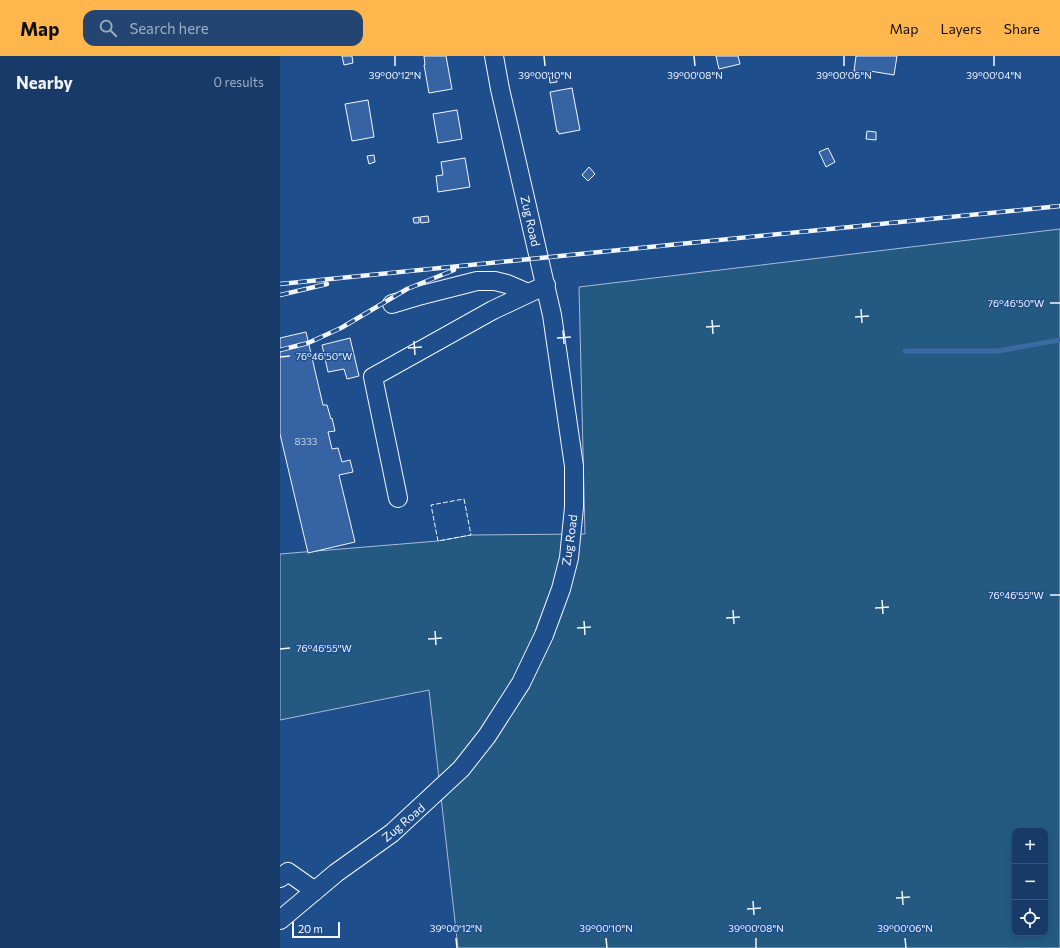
<!DOCTYPE html>
<html lang="en">
<head>
<meta charset="utf-8">
<style>
  :root { --surface:#173a69; --page:#244571; --text:#f1f3f6; --muted:#9eadc0; --line:#36547d; --accent:#ffb74d }
  body { margin:0; font-family:Commissioner,sans-serif; background:var(--page); color:var(--text) }
  .controls { position:absolute; right:12px; bottom:12px; display:grid; overflow:hidden; border-radius:8px; box-shadow:0 2px 10px #0003 }
  .controls button { width:36px; height:36px; display:grid; place-items:center; padding:0; border:0; border-bottom:1px solid var(--line); background:var(--surface); color:var(--text); font:20px sans-serif }
  .scale { position:absolute; left:12px; bottom:10px; width:48px; box-sizing:border-box; padding-left:4px; border:2px solid #f2f6ff; border-top:0; font-size:11px; line-height:14px; white-space:nowrap; color:#f2f6ff; -webkit-text-stroke:3px #1f4e8c; paint-order:stroke }
  .list { margin:0; padding:0; list-style:none }
  h2 { display:flex; justify-content:space-between; align-items:center; height:52px; margin:0; padding:0 16px; font-size:17px }
  h2 small { font-size:13px; font-weight:400; color:var(--muted) }
  .icon { flex:none; width:22px; height:22px; fill:none; stroke:currentColor; stroke-width:2; stroke-linecap:round; stroke-linejoin:round }
  .map { position:relative; flex:none; width:780px; height:892px; overflow:hidden }
  header { display:flex; align-items:center; gap:24px; box-sizing:border-box; height:56px; padding:0 20px; background:var(--accent); color:#111 }
  header strong { font-size:19px }
  nav { display:flex; gap:22px; margin-inline-start:auto; font-size:14px }
  .search { width:280px; height:36px; background:var(--page); display:flex; align-items:center; gap:10px; box-sizing:border-box; padding:0 14px; border-radius:12px; color:var(--muted); font-size:15px }
  main { display:flex }
  aside { flex:1; background:var(--surface) }
  .map>svg:first-child { display:block }
  .green { fill:#245a82; stroke:#a8bbd7; fill-rule:evenodd }
  .lines { fill:none; stroke-linecap:round; stroke-linejoin:round }
  .stream { stroke:#3b69a3; stroke-width:5 }
  .building { fill:#3563a3; stroke:#f2f6ff }
  .minor-casing { stroke:#f2f6ff; stroke-width:20 }
  .minor { stroke:#1f4e8c; stroke-width:18 }
  .rail-casing { stroke:#f2f6ff; stroke-width:4.5 }
  .rail { stroke:#1f4e8c; stroke-width:3; stroke-dasharray:9; stroke-linecap:butt }
  .fence { stroke:#f2f6ff; stroke-width:1; stroke-dasharray:5 2; stroke-linecap:butt }
  .ticks { fill:none; stroke:#f2f6ff; stroke-width:1.5 }
  .labels { text-anchor:middle; dominant-baseline:central; stroke-width:3; stroke-linejoin:round; paint-order:stroke }
  .number-label { font-size:10px; fill:#c3d1e8 }
  .street-label { font-size:12px; fill:#f2f6ff; stroke:#1f4e8c }
  .ticks-label { font-size:10px; text-anchor:middle; fill:#f2f6ff; stroke:#1f4e8c; stroke-width:3; stroke-linejoin:round; paint-order:stroke }
</style>
</head>
<body>
<header>
<strong>Map</strong>
<div class="search"><svg class="icon" aria-label="search" viewBox="0 0 24 24"><circle cx="10" cy="10" r="6"/><path d="M15 15l6 6"/></svg>Search here</div>
<nav><a>Map</a><a>Layers</a><a>Share</a></nav>
</header>
<main>
<aside>
<h2>Nearby<small>0 results</small></h2>
<ul class="list">
</ul>
</aside>
<div class="map">
<svg width="780" height="892" viewBox="0 0 780 892">
  <rect width="100%" height="100%" fill="#1f4e8c"/>
  <path class="green" d="M780,173V892H178L149,634L0,664V498L158,485L191,479L305,478L299,231ZM735,775H765V877H735Z"/>
  <g class="lines">
    <path class="stream" d="M625,295H718L780,284"/>
  </g>
  <path class="building" d="M62,0H72L73,7L64,9Z
    M144,0H166L172,33L149,37L144,9H145Z
    M436,0H458L460,8L439,13Z
    M576,0H617L614,19L590,15L589,17L574,15Z
    M276,17L277,26L270,27L269,19Z
    M292,32L300,74L279,78L278,75L277,76L270,36Z
    M88,44L94,81L72,85L65,48Z
    M177,54L182,83L158,87L153,58Z
    M587,75L596,76V84L586,83Z
    M548,92L555,106L546,111L539,96Z
    M94,99L95,106L89,108L87,100Z
    M185,102L190,131L158,136L156,120L163,119L161,106Z
    M309,111L315,118L308,125L302,119Z
    M148,160L149,166L141,167L140,161Z
    M139,161V167H134L133,162Z
    M26,276L43,349H47L51,363L52,362L55,375L48,376L52,393L58,392L62,406L70,404L73,416L59,419L75,486L28,497L0,378V282Z
    M70,282L79,320L67,323L64,313L48,316L42,289Z"/>
  <g class="lines">
    <g class="minor-casing">
      <path id="minor" d="M112,248L142,239L197,225H215L227,228L248,237
        M118,442L93,321L213,254L266,229
        M0,822L8,816L35,835
        M0,864L56,817L112,777L181,713L207,680L241,627L264,579L281,533L289,502L294,451V410L272,259L220,33L214,0"/>
    </g>
    <use href="#minor" class="minor"/>
    <g class="rail-casing">
      <path id="rail" d="M0,228L780,150
        M0,239L47,228
        M0,294L28,287L61,272L127,233L174,214"/>
    </g>
    <use href="#rail" class="rail"/>
    <path class="fence" d="M184,443L191,479L158,485L151,449Z"/>
  </g>
  <path class="ticks" d="M115,0V10M264,0L265,10M414,0L415,10M564,0V10M714,0V10M770,247H780M581,253L582,267M575,261L589,260M432,264L433,278M426,271L440,270M283,274L284,288M277,282L291,281M134,285L135,299M128,292L142,291M0,301L10,300M770,539H780M602,544L603,558M595,552L609,551M453,554L454,568M446,562L460,561M304,565L305,579M297,572L311,571M155,575L156,589M148,583L162,582M0,593L10,592M622,835L623,849M616,842L630,841M473,845L474,859M467,853L481,852M176,882L177,892M326,882L327,892M476,882V892M625,882L626,892"/>
  <g class="labels">
    <g class="number-label">
      <text x="26" y="385">8333</text>
    </g>
    <g class="street-label">
      <text transform="translate(251 165) rotate(77)">Zug Road</text>
      <text transform="translate(289 484) rotate(-82)">Zug Road</text>
      <text transform="translate(123 766) rotate(-40)">Zug Road</text>
    </g>
  </g>
  <g class="ticks-label">
    <text x="115" y="23">39°00'12"N</text>
    <text x="265" y="23">39°00'10"N</text>
    <text x="415" y="23">39°00'08"N</text>
    <text x="564" y="23">39°00'06"N</text>
    <text x="714" y="23">39°00'04"N</text>
    <text x="736" y="251">76°46'50"W</text>
    <text x="44" y="304">76°46'50"W</text>
    <text x="736" y="543">76°46'55"W</text>
    <text x="44" y="596">76°46'55"W</text>
    <text x="176" y="876">39°00'12"N</text>
    <text x="326" y="876">39°00'10"N</text>
    <text x="476" y="876">39°00'08"N</text>
    <text x="625" y="876">39°00'06"N</text>
  </g>
</svg>
<div class="controls">
<button>+</button>
<button>−</button>
<button><svg class="icon" aria-label="locate" viewBox="0 0 24 24"><circle cx="12" cy="12" r="6"/><path d="M12 2v4M12 18v4M2 12h4M18 12h4"/></svg></button>
</div>
<div class="scale">20 m</div>
</div>
</main>
</body>
</html>
